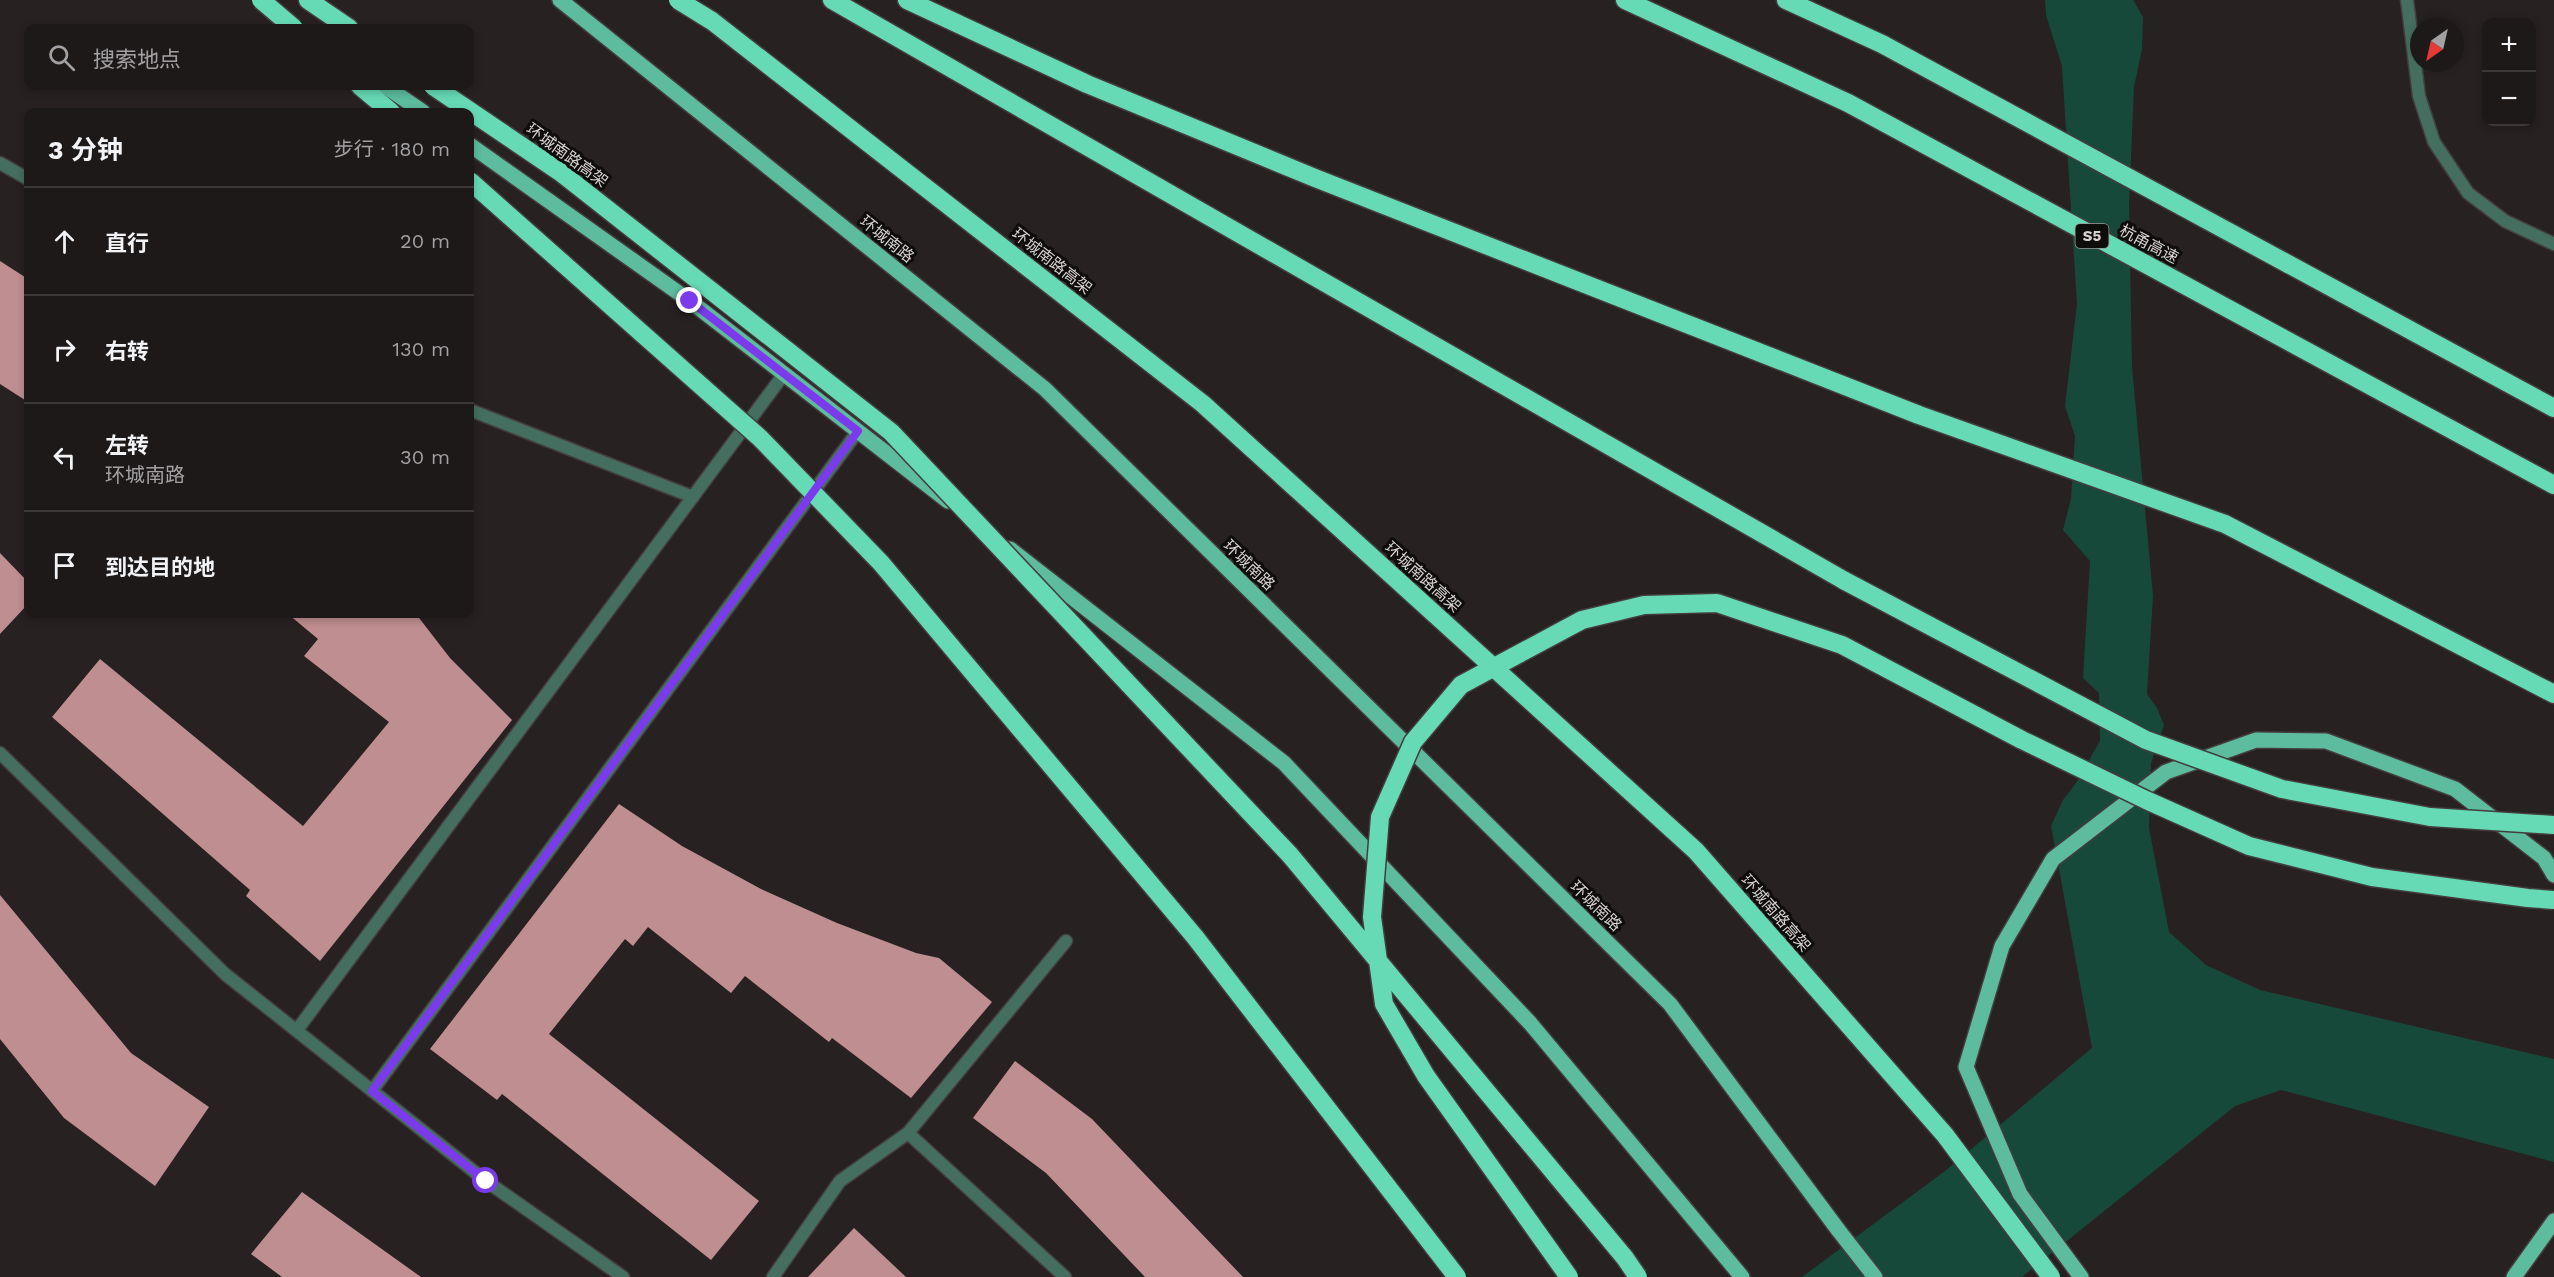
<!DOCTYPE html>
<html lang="zh">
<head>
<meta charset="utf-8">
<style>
  :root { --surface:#1e1919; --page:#2b2626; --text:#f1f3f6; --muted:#a1a0a2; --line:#3c3838 }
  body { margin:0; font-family:"Work Sans","Noto Sans SC",sans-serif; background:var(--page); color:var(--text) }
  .controls { position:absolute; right:18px; top:18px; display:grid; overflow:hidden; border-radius:12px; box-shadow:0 3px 9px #0003 }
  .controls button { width:54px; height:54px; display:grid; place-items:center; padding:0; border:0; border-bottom:2px solid var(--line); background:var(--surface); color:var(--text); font:30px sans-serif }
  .compass { position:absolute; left:2410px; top:18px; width:54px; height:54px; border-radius:50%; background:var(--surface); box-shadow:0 3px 9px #0003; rotate:214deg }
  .stop { position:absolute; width:18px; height:18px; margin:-14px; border:4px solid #7c3aed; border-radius:50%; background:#fff }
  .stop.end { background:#7c3aed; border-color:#fff; box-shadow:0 2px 6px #0008 }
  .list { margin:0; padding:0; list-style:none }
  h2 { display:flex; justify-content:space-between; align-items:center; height:78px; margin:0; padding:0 24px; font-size:26px }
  h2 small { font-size:20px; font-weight:400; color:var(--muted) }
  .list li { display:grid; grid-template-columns:39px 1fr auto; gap:18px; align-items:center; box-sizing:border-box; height:108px; padding:0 24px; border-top:2px solid var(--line) }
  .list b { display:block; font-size:22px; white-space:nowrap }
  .list p { margin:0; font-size:20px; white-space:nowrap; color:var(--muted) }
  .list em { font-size:20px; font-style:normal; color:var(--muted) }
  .icon { flex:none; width:33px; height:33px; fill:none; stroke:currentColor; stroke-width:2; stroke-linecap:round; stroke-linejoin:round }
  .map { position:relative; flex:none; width:2554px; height:1277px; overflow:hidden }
  .search { position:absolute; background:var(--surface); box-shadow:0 3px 9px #0003; left:24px; top:24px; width:450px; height:66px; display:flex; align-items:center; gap:15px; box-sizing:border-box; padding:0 21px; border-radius:12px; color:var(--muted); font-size:22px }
  .panel { position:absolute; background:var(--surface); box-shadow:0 3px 9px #0003; left:24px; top:108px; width:450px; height:510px; border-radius:12px }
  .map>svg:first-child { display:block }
  .water { fill:#17493a }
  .building { fill:#bf8e90 }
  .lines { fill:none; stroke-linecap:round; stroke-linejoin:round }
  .lane-casing { stroke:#443d3d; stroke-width:15 }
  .street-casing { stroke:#443d3d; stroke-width:15 }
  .primary-casing { stroke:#443d3d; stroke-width:18 }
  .highway-casing { stroke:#443d3d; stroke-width:21 }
  .lane { stroke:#446f60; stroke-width:12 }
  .street { stroke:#446f60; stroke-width:12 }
  .primary { stroke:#5cbc9d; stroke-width:15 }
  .highway { stroke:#65dab5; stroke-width:18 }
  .highway-bridge-casing { stroke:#443d3d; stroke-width:21; stroke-linecap:butt }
  .highway-bridge { stroke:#65dab5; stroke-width:18 }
  .route { stroke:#7c3aed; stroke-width:8 }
  .labels { text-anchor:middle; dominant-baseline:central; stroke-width:6; stroke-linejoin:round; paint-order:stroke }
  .shield { fill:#0f0c0c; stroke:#9a9696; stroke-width:1.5 }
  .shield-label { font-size:15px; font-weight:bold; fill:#d6d1d1 }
  .street-label { font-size:16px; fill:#d6d1d1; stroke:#0f0c0c }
</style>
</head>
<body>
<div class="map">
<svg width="2554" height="1277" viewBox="0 0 2554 1277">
  <rect width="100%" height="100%" fill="#282121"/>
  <path class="water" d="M2045,0H2133L2143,17L2142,49L2134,87L2129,205L2132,367L2153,596L2147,694L2157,708L2164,725L2151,763L2149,828L2169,932L2206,965L2260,990L2554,1059V1162L2281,1090L2235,1106L2022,1277H1802L1945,1171L2092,1048L2051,826L2063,800L2076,783L2100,741L2099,693L2083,678L2090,561L2063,530L2071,499L2075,436L2065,406L2077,304L2062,66L2046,15Z"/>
  <path class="building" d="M0,261L28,279V402L0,384Z
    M0,553L28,582V604L0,634Z
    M288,614H416L450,658L512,720L320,961L246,896L250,890L52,717L100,659L303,826L389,722L304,656L318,639Z
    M619,804L682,846L761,889L837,923L916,953L939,958L992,1002L911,1098L832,1038L829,1042L745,976L731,993L648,927L633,946L625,939L549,1034L759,1201L711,1260L502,1094L497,1100L430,1049Z
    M0,895L131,1053L209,1107L155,1186L64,1118L0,1039Z
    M1015,1061L1092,1119L1243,1277H1145L1046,1173L973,1118Z
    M302,1192L421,1277H282L251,1254Z
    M854,1228L906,1277H808Z"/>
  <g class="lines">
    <g class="lane-casing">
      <path id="lane" d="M0,163L28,179
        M470,410L693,497
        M0,753L225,974L486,1181L623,1277
        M297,1030L784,374
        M372,1091L858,431
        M908,1133L1065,1277
        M773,1277L840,1181L908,1133L1066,941"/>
    </g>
    <g class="street-casing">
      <path id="street" d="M2407,0L2419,96L2434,142L2468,193L2505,221L2554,244"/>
    </g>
    <g class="primary-casing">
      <path id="primary" d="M560,0L1045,389L1670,1004L1839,1231L1875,1277
        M385,86L423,112
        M470,145L690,301L948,501
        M1010,549L1284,763L1530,1023L1742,1277
        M2081,1277L2020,1194L1966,1067L2002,946L2053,859L2166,772L2256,740L2326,741L2455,789L2544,858L2554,875
        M2514,1277L2554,1221"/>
    </g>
    <g class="highway-casing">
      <path id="highway" d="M308,0L349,28
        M832,0L1845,581
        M907,0L1087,84L1315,178L1919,415L2225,524L2554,694
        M1625,0L1848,103L2554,485
        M1786,0L1882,44L2554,408
        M360,86L391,112"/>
    </g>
    <use href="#lane" class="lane"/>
    <use href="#street" class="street"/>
    <use href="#primary" class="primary"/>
    <use href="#highway" class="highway"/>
    <g class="highway-bridge-casing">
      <path id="highway-bridge" d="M261,0L294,28
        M678,0L712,21L1203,404L1696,851L1945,1135L2051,1277
        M433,86L560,172L891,432L1290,855L1625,1258L1638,1277
        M470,181L760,438L881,563L1195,937L1457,1277
        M1845,581L2146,740L2282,789L2430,817L2554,825
        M1569,1277L1426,1076L1384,1004L1372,917L1380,817L1413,742L1461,685L1582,620L1644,605L1717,603L1842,645L2022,740L2146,800L2249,846L2372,877L2528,898L2554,900"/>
    </g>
    <use href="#highway-bridge" class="highway-bridge"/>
  </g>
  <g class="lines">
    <path class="route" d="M486,1181L372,1091L858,431L690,301"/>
  </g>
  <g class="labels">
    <rect class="shield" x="2075.5" y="224" width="33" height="24" rx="4.5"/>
    <g class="shield-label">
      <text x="2092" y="236">S5</text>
    </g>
    <g class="street-label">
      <text transform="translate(567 155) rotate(36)">环城南路高架</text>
      <text transform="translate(887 239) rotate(39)">环城南路</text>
      <text transform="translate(2149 244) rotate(28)">杭甬高速</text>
      <text transform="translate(1052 261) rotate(38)">环城南路高架</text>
      <text transform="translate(1249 565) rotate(44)">环城南路</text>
      <text transform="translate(1423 577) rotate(42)">环城南路高架</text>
      <text transform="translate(1596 906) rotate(44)">环城南路</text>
      <text transform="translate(1776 913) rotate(49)">环城南路高架</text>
    </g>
  </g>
</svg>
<div class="controls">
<button>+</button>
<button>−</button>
</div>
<svg class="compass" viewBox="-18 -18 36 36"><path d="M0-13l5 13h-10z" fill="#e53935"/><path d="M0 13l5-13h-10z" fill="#a1a0a2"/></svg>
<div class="stop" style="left:486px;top:1181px"></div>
<div class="stop end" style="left:690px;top:301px"></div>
<div class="search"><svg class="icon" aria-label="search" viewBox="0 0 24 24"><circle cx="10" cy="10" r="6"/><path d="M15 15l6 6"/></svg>搜索地点</div>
<section class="panel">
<h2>3 分钟<small>步行 · 180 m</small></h2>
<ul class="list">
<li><svg class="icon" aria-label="ahead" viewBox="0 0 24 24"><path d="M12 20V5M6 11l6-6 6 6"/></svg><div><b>直行</b></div><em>20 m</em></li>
<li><svg class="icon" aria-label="right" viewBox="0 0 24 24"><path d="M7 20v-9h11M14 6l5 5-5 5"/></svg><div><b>右转</b></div><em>130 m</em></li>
<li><svg class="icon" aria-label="left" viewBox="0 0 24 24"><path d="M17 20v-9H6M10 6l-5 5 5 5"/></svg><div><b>左转</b><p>环城南路</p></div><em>30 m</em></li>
<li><svg class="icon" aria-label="arrive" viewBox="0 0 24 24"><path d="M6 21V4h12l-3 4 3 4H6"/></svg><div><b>到达目的地</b></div></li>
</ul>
</section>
</div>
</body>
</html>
